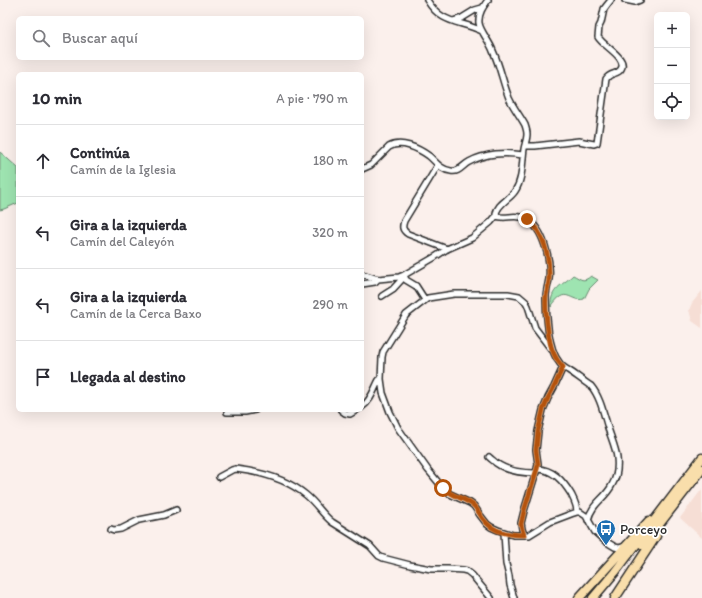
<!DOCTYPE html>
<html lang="es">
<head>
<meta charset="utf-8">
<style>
  :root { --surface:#fff; --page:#f2f2f3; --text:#2b2b33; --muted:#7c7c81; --line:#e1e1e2 }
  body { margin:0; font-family:Itim,sans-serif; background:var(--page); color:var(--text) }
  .controls { position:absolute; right:12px; top:12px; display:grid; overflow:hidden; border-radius:6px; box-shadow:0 4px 16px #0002 }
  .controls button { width:36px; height:36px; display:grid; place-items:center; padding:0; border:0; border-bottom:1px solid var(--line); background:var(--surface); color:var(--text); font:20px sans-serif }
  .stop { position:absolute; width:12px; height:12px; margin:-9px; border:3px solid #b45309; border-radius:50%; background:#fff }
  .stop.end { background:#b45309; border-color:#fff; box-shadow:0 1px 4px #0008 }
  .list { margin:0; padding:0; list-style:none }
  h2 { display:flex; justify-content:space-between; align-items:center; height:52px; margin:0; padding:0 16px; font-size:17px }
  h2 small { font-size:13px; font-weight:400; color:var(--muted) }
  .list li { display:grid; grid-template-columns:26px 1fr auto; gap:12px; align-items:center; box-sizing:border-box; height:72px; padding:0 16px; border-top:1px solid var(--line) }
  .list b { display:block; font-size:15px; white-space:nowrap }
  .list p { margin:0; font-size:13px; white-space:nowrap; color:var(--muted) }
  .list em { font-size:13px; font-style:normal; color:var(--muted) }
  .icon { flex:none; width:22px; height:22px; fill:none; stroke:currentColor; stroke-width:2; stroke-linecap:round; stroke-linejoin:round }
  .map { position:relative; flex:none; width:702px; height:598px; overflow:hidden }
  .search { position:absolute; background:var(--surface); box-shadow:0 4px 16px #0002; left:16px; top:16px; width:348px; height:44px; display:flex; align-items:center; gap:10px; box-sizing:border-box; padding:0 14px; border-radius:6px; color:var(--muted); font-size:15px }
  .panel { position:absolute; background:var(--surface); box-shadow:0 4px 16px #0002; left:16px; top:72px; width:348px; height:340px; border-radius:6px }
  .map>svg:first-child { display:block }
  .built { fill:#f6ded5 }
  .green { fill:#9ee4b1; stroke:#64886e }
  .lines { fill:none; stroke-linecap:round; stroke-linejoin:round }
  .minor-casing { stroke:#2b2b2b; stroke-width:8 }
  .highway-casing { stroke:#2b2b2b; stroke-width:11 }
  .minor { stroke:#fff; stroke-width:5 }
  .highway { stroke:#f9deab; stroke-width:8 }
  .route { stroke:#b45309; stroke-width:5 }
  .labels { text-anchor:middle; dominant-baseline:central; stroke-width:3.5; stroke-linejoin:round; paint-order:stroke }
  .poi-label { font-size:14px; fill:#2b2b2b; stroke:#fff; text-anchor:start }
</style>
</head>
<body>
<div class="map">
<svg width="702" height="598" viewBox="0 0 702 598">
  <rect width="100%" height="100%" fill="#fbf0ec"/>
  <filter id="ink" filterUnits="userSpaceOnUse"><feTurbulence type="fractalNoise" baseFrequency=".025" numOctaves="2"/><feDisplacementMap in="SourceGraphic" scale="8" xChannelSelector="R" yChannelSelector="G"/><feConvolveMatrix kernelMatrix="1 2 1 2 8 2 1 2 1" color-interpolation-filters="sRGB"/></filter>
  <g filter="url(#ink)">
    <path class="built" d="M702,291V328L692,321L689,310L692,303Z
      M702,489V538L680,518Z"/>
    <path class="green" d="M0,152L18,168V203L4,209L0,210Z
      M573,275C581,279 583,283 591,276L598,280L589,289L584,299C570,303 566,284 551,307C550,288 562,286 573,275Z"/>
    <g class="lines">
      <g class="minor-casing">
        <path id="minor" d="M427,0C442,25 459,20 482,31
          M488,0C483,7 478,14 479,23C480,31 490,42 493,51C500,66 503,83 509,98C513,107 520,116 525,125C526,128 527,131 527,134C527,139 525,144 524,149C522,163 523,179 515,191C509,200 497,204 496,214V216C506,220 515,213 526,219C544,228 551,261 549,279C548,285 546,291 546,297C546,314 548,349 559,362C561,366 565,368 568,370C576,375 583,381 591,386C601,398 604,416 609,431C612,440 616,449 617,458C618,467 617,477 612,485C605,499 592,503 588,520
          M625,0L635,2L640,0
          M453,21L462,18L475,10L482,8
          M525,146H535L579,141L594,144L597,143L606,79C610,72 618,75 621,69C628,58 603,46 598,37L599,27L601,23L604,9L607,5L611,0
          M438,165L404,221C402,227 402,230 408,234L447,249
          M362,169L371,165L389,147C401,140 418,148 429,156C436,162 441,170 451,171C459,173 463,165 469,162C485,153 506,152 523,155
          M362,274L378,279L399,277L404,275L435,257L447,249L472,238L491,222L496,216
          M404,275L406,280L416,286L425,300
          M362,284L375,282L378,279
          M382,296L393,289L404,277
          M551,349L535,328L528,306L526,302L519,296L508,294H454L428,298L406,315L383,352L382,357L381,379L383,393L390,412L398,428L428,470L443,488L450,494L470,503L474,506L480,515L487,524L491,527L498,530L513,535H529L550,522L571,514L577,512H580L586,516L595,532L605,541L615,547L619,548L625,546
          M362,407C371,401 374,389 379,380L381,379
          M341,410L345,413L350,414L357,410
          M227,412H245L255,410
          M489,457C491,459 494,461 496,463C507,471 523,473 535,473
          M537,469C553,469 563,481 571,494C574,500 577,505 577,512
          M219,477L232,470L236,469C260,472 287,479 306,495C316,503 322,514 332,522L370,546L379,556L383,558L410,565L431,569H448L463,570L467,571L472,575L491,598
          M111,529L114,530L121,529L139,520L164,515L176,510
          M504,533L506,564L509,576L510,585L514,598
          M524,535L522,529L521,523L524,511L537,469L538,464L536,450L538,431L543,410L548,398L554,387L563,367"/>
      </g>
      <g class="highway-casing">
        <path id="highway" d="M643,545L702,469
          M579,598L649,521
          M593,598L615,572L702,458
          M615,598L656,536"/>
      </g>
      <use href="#minor" class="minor"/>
      <use href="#highway" class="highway"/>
    </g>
  </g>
  <g class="lines" filter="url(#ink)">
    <path class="route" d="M443,488C452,496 464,498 473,505C478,509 480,516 484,520C493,532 510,535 524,535L522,529L521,524L524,511L537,469L538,464L536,450L538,431L543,410L548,398L554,387L563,367C559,363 556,359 554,354C548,343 545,309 546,296C547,290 549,284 549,278C550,258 544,231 527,219"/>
  </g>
  <defs>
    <g id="bus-pin" transform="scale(1)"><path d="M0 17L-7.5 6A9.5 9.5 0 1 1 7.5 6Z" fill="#1f6fb2" stroke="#fff"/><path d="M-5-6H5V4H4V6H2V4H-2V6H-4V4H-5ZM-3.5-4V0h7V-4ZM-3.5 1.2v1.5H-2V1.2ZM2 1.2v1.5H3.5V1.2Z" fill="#fff"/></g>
  </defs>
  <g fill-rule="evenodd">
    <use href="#bus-pin" x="606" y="529"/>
  </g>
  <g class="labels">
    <g class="poi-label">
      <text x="620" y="529">Porceyo</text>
    </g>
  </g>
</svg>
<div class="controls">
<button>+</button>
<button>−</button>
<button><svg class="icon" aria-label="locate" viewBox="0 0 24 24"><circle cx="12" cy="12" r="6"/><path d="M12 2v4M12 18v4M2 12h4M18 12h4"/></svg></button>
</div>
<div class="stop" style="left:443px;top:488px"></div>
<div class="stop end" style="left:527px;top:219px"></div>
<div class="search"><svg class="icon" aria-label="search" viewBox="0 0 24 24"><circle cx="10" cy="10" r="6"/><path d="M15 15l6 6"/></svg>Buscar aquí</div>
<section class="panel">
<h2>10 min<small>A pie · 790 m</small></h2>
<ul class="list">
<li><svg class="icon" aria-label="ahead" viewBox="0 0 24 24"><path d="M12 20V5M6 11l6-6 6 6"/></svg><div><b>Continúa</b><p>Camín de la Iglesia</p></div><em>180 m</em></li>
<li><svg class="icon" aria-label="left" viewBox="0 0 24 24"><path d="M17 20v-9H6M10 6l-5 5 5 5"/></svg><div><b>Gira a la izquierda</b><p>Camín del Caleyón</p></div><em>320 m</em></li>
<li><svg class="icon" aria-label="left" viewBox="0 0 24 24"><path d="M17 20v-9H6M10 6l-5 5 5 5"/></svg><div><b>Gira a la izquierda</b><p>Camín de la Cerca Baxo</p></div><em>290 m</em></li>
<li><svg class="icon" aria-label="arrive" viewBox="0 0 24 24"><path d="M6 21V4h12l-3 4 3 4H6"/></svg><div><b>Llegada al destino</b></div></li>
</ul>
</section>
</div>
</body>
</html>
